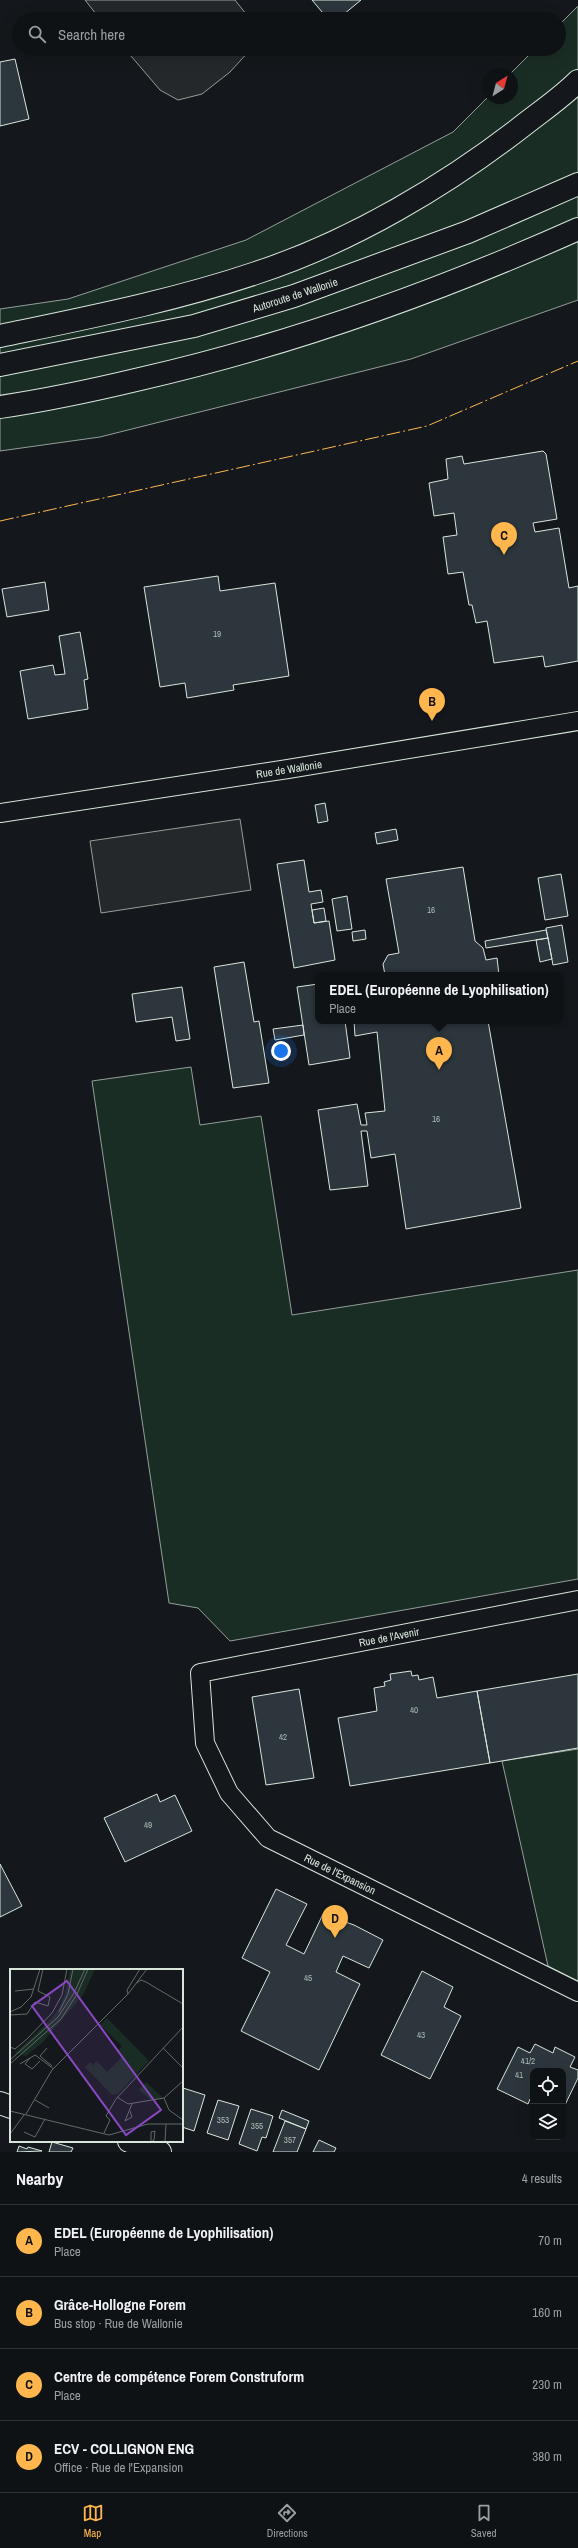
<!DOCTYPE html>
<html lang="en">
<head>
<meta charset="utf-8">
<style>
  :root { --surface:#0f1215; --page:#181b1e; --text:#f1f3f6; --muted:#9b9ea0; --line:#2f3234; --accent:#ffb74d }
  body { margin:0; font-family:"Archivo Narrow",sans-serif; background:var(--page); color:var(--text) }
  .controls { position:absolute; right:12px; bottom:12px; display:grid; overflow:hidden; border-radius:8px; box-shadow:0 4px 16px #0002 }
  .controls button { width:36px; height:36px; display:grid; place-items:center; padding:0; border:0; border-bottom:1px solid var(--line); background:var(--surface); color:var(--text); font:20px sans-serif }
  .compass { position:absolute; left:482px; top:68px; width:36px; height:36px; border-radius:50%; background:var(--surface); box-shadow:0 4px 16px #0002; rotate:36deg }
  .you { position:absolute; left:281px; top:1051px; width:14px; height:14px; margin:-10px; border:3px solid #fff; border-radius:50%; background:#1a73e8; box-shadow:0 0 0 6px #1a73e833 }
  .badge { display:grid; place-items:center; width:26px; height:26px; border-radius:50%; background:var(--accent); color:#111; font-size:13px; font-weight:700 }
  .pin { position:absolute; translate:-50% -33px; filter:drop-shadow(0 1px 2px #0008) }
  .pin::after { content:''; position:absolute; top:21px; width:14px; height:12px; background:inherit; clip-path:polygon(0 0,100% 0,50% 100%) }
  .popup { position:absolute; left:315px; top:972px; width:248px; height:52px; box-sizing:border-box; display:grid; place-content:center; border-radius:8px; background:var(--surface); filter:drop-shadow(0 1px 3px #0005); font-size:13px; white-space:nowrap; color:var(--muted) }
  .popup b { font-size:15px; color:var(--text) }
  .popup::after { content:''; position:absolute; left:50%; top:100%; margin-left:-8px; border:8px solid transparent; border-top-color:var(--surface) }
  .list { margin:0; padding:0; list-style:none }
  h2 { display:flex; justify-content:space-between; align-items:center; height:52px; margin:0; padding:0 16px; font-size:17px }
  h2 small { font-size:13px; font-weight:400; color:var(--muted) }
  .list li { display:grid; grid-template-columns:26px 1fr auto; gap:12px; align-items:center; box-sizing:border-box; height:72px; padding:0 16px; border-top:1px solid var(--line) }
  .list b { display:block; font-size:15px; white-space:nowrap }
  .list p { margin:0; font-size:13px; white-space:nowrap; color:var(--muted) }
  .list em { font-size:13px; font-style:normal; color:var(--muted) }
  .icon { flex:none; width:22px; height:22px; fill:none; stroke:currentColor; stroke-width:2; stroke-linecap:round; stroke-linejoin:round }
  .map { position:relative; flex:none; width:578px; height:2152px; overflow:hidden }
  .search { position:absolute; background:var(--surface); box-shadow:0 4px 16px #0002; left:12px; right:12px; top:12px; height:44px; display:flex; align-items:center; gap:10px; box-sizing:border-box; padding:0 14px; border-radius:22px; color:var(--muted); font-size:15px }
  .sheet { height:340px; background:var(--surface) }
  nav { display:flex; justify-content:space-around; align-items:center; box-sizing:border-box; height:56px; border-top:1px solid var(--line); background:var(--surface); font-size:11px; color:var(--muted) }
  nav a { display:grid; justify-items:center; gap:2px }
  nav .on { color:var(--accent) }
  .map>svg:first-child { display:block }
  .green { fill:#1a2d24; stroke:#939e99 }
  .parking { fill:#24282b; stroke:#939e99 }
  .building { fill:#2c363c; stroke:#d8e6dc }
  .lines { fill:none; stroke-linecap:round; stroke-linejoin:round }
  .minor-casing { stroke:#d8e6dc; stroke-width:20 }
  .major-casing { stroke:#d8e6dc; stroke-width:24 }
  .highway-casing { stroke:#d8e6dc; stroke-width:24 }
  .minor { stroke:#14181c; stroke-width:18 }
  .major { stroke:#14181c; stroke-width:22 }
  .highway { stroke:#14181c; stroke-width:22 }
  .power { stroke:#ffb74d; stroke-width:1; stroke-dasharray:14 3 2 3; stroke-linecap:butt }
  .labels { text-anchor:middle; dominant-baseline:central; stroke-width:3; stroke-linejoin:round; paint-order:stroke }
  .number-label { font-size:9px; fill:#adbab4 }
  .street-label { font-size:11px; fill:#d8e6dc; stroke:#14181c }
  .inset-road { fill:none; stroke:#626a69; stroke-width:1 }
  .view { fill:#8948c3; fill-opacity:0.15; stroke:#8948c3; stroke-width:2 }
  .inset-edge { fill:none; stroke:#d8e6dc; stroke-width:2 }
</style>
</head>
<body>
<div class="map">
<svg width="578" height="2152" viewBox="0 0 578 2152">
  <rect width="100%" height="100%" fill="#14181c"/>
  <path class="green" d="M578,6V300L411,359L100,437L0,451V309L68,299L246,240L453,132L488,97L512,98L510,74L535,49H559V25Z
    M191,1067L200,1125L261,1116L292,1315L578,1270V1579L230,1641L198,1608L169,1603L92,1081Z
    M578,1749V1981L548,1966L502,1761Z"/>
  <path class="parking" d="M85,0H235L250,19H100Z
    M125,49H251L230,72L202,94L178,100L160,90Z
    M240,819L251,890L101,913L90,841Z"/>
  <path class="building" d="M312,0H361L338,19H328Z
    M15,59L29,119L0,126V62Z
    M543,451L546,454L557,519L533,523L535,532L559,528L569,588L578,586V661L545,667L543,656L494,663L487,621L476,623L472,605H469L463,572L448,574L443,537L457,535L454,513L434,516L429,483L448,479L446,459L462,456L464,464Z
    M218,576L220,591L275,583L289,676L233,685L234,690L187,698L185,683L160,687L144,587Z
    M45,582L49,610L7,617L2,589Z
    M80,632L88,679L84,680L88,709L28,719L20,671L53,665L55,675L65,674L59,636Z
    M325,803L328,821L318,823L315,805Z
    M396,829L398,840L377,844L375,833Z
    M304,860L309,892L321,890L323,902L311,904L314,923L329,921L335,960L294,968L277,864Z
    M463,867L475,941L483,948L486,960L497,958L499,975H385L383,964L388,955L399,953L386,879Z
    M561,874L568,916L545,920L538,878Z
    M347,896L352,929L337,931L332,899Z
    M324,908L326,921L314,923L312,910Z
    M562,925L568,962L553,965L546,928Z
    M365,930L366,939L353,941L352,932Z
    M546,930L548,938L486,948L485,941Z
    M548,938L552,959L540,962L536,940Z
    M244,962L254,1022L259,1021L269,1083L233,1088L214,967Z
    M318,984V1021H345L350,1058L309,1065L297,987Z
    M182,987L190,1039L176,1041L172,1017L136,1022L132,994Z
    M354,1021H488L521,1208L406,1229L395,1154L371,1158L367,1131H361L368,1186L330,1190L318,1110L357,1104L361,1125H367L365,1113L385,1111L377,1032L355,1036Z
    M303,1025L304,1035L275,1040L273,1029Z
    M411,1671L412,1676L418,1675L419,1680L433,1677L437,1698L477,1691L490,1763L350,1786L338,1718L377,1711L374,1688L385,1686L384,1682L391,1680L390,1674Z
    M578,1674V1748L490,1763L477,1691Z
    M299,1689L314,1778L266,1785L252,1697Z
    M157,1794L160,1802L175,1795L192,1831L125,1862L104,1818Z
    M0,1864L22,1906L0,1917Z
    M276,1889L307,1904L286,1945L304,1954L323,1914L354,1925L383,1940L369,1968L343,1956L336,1972L360,1984L319,2070L241,2031L270,1972L242,1958Z
    M422,1971L453,1987L444,2007L461,2016L430,2079L381,2055Z
    M535,2044L553,2053L555,2047L575,2057L570,2067L578,2070V2078L563,2109V2071H533V2100L530,2099L528,2104L497,2089L518,2047L530,2053Z
    M183,2088L205,2095L194,2131L182,2127Z
    M218,2100L239,2106L228,2140L207,2133Z
    M251,2109L273,2116L266,2138L262,2137L257,2151L239,2144Z
    M282,2110L309,2121L306,2129L279,2118Z
    M285,2121L306,2129L297,2152H273Z
    M319,2140L336,2148L334,2152H313Z
    M52,2142L73,2148L71,2152H49Z
    M19,2146L27,2149L28,2147L42,2151L17,2152Z"/>
  <g class="lines">
    <g class="minor-casing">
      <path id="minor" d="M0,813L288,769L578,721
        M578,1600L200,1673L205,1743L229,1793L268,1838L578,1992"/>
    </g>
    <g class="major-casing">
      <path id="major" d="M0,2103L11,2107
        M129,2141L160,2152"/>
    </g>
    <g class="highway-casing">
      <path id="highway" d="M0,336C86,318 173,301 256,273C351,242 447,185 525,124C543,110 562,97 578,81
        M0,365L194,326L294,296L468,232L578,184
        M0,407C47,400 94,390 140,379C293,344 435,293 578,229"/>
    </g>
    <use href="#minor" class="minor"/>
    <use href="#major" class="major"/>
    <use href="#highway" class="highway"/>
    <path class="power" d="M0,521L427,426L578,361"/>
  </g>
  <g class="labels">
    <g class="number-label">
      <text x="217" y="634">19</text>
      <text x="431" y="910">16</text>
      <text x="436" y="1119">16</text>
      <text x="414" y="1710">40</text>
      <text x="283" y="1737">42</text>
      <text x="148" y="1825">49</text>
      <text x="308" y="1978">45</text>
      <text x="421" y="2035">43</text>
      <text x="528" y="2061">41/2</text>
      <text x="519" y="2075">41</text>
      <text x="223" y="2120">353</text>
      <text x="257" y="2126">355</text>
      <text x="290" y="2140">357</text>
    </g>
    <g class="street-label">
      <text transform="translate(295 295) rotate(-18)">Autoroute de Wallonie</text>
      <text transform="translate(289 769) rotate(-9)">Rue de Wallonie</text>
      <text transform="translate(389 1637) rotate(-11)">Rue de l'Avenir</text>
      <text transform="translate(340 1874) rotate(26)">Rue de l'Expansion</text>
    </g>
  </g>
  <g transform="translate(10 1969)">
    <rect width="173" height="173" fill="#14181c"/>
    <path d="M60,0H85L73,26L33,73L16,87L5,84L39,52L48,41L55,25ZM97,49L139,92L108,125L102,126L75,98L80,93L83,96L87,92L97,103L113,87L108,82L112,77L90,56ZM136,113L153,129L141,131L129,121Z" fill="#1a2d24"/>
    <path class="inset-road" d="M127,14L131,11L136,13L173,35M5,22L24,20M118,25L117,21L130,0M0,43L11,38L21,28L30,0M49,43L58,25L63,0M0,46L17,45L25,33L38,37L40,28L28,22L33,0M0,78L5,80L17,70L42,44L52,26L57,0M37,79L30,87L42,97M153,79L173,99M20,89L15,95L22,100L30,92M0,91L48,48L64,24L75,0M0,95L51,50L67,25L78,0M10,95L25,86L44,100M107,128L118,135L154,129L173,112M154,129L159,141L173,151M25,131L39,139M0,142L99,166L138,155H173M120,142L122,148L115,152L122,135M16,145L42,101L118,25L137,0M145,162L144,171L141,173V163ZM14,163L25,168L35,150M94,164L100,151L96,147L106,130L173,58M0,165L14,146M155,173L156,155"/>
    <path class="view" d="M57,12L151,141L116,166L22,37Z"/>
    <rect width="173" height="173" class="inset-edge"/>
  </g>
</svg>
<div class="controls">
<button><svg class="icon" aria-label="locate" viewBox="0 0 24 24"><circle cx="12" cy="12" r="6"/><path d="M12 2v4M12 18v4M2 12h4M18 12h4"/></svg></button>
<button><svg class="icon" aria-label="layers" viewBox="0 0 24 24"><path d="M12 4l9 5-9 5-9-5zM3 14l9 5 9-5"/></svg></button>
</div>
<svg class="compass" viewBox="-18 -18 36 36"><path d="M0-13l5 13h-10z" fill="#e53935"/><path d="M0 13l5-13h-10z" fill="#9b9ea0"/></svg>
<div class="you"></div>
<div class="pin badge" style="left:439px;top:1070px">A</div>
<div class="popup"><b>EDEL (Européenne de Lyophilisation)</b>Place</div>
<div class="pin badge" style="left:432px;top:721px">B</div>
<div class="pin badge" style="left:504px;top:555px">C</div>
<div class="pin badge" style="left:335px;top:1938px">D</div>
<div class="search"><svg class="icon" aria-label="search" viewBox="0 0 24 24"><circle cx="10" cy="10" r="6"/><path d="M15 15l6 6"/></svg>Search here</div>
</div>
<section class="sheet">
<h2>Nearby<small>4 results</small></h2>
<ul class="list">
<li><span class="badge">A</span><div><b>EDEL (Européenne de Lyophilisation)</b><p>Place</p></div><em>70 m</em></li>
<li><span class="badge">B</span><div><b>Grâce-Hollogne Forem</b><p>Bus stop · Rue de Wallonie</p></div><em>160 m</em></li>
<li><span class="badge">C</span><div><b>Centre de compétence Forem Construform</b><p>Place</p></div><em>230 m</em></li>
<li><span class="badge">D</span><div><b>ECV - COLLIGNON ENG</b><p>Office · Rue de l'Expansion</p></div><em>380 m</em></li>
</ul>
</section>
<nav>
<a class="on"><svg class="icon" aria-label="map" viewBox="0 0 24 24"><path d="M3 6l6-2 6 2 6-2v14l-6 2-6-2-6 2zM9 4v14M15 6v14"/></svg>Map</a>
<a><svg class="icon" aria-label="directions" viewBox="0 0 24 24"><path d="M12 3l9 9-9 9-9-9zM9 14v-3h6M13 9l2 2-2 2"/></svg>Directions</a>
<a><svg class="icon" aria-label="saved" viewBox="0 0 24 24"><path d="M7 4h10v16l-5-4-5 4z"/></svg>Saved</a>
</nav>
</body>
</html>
